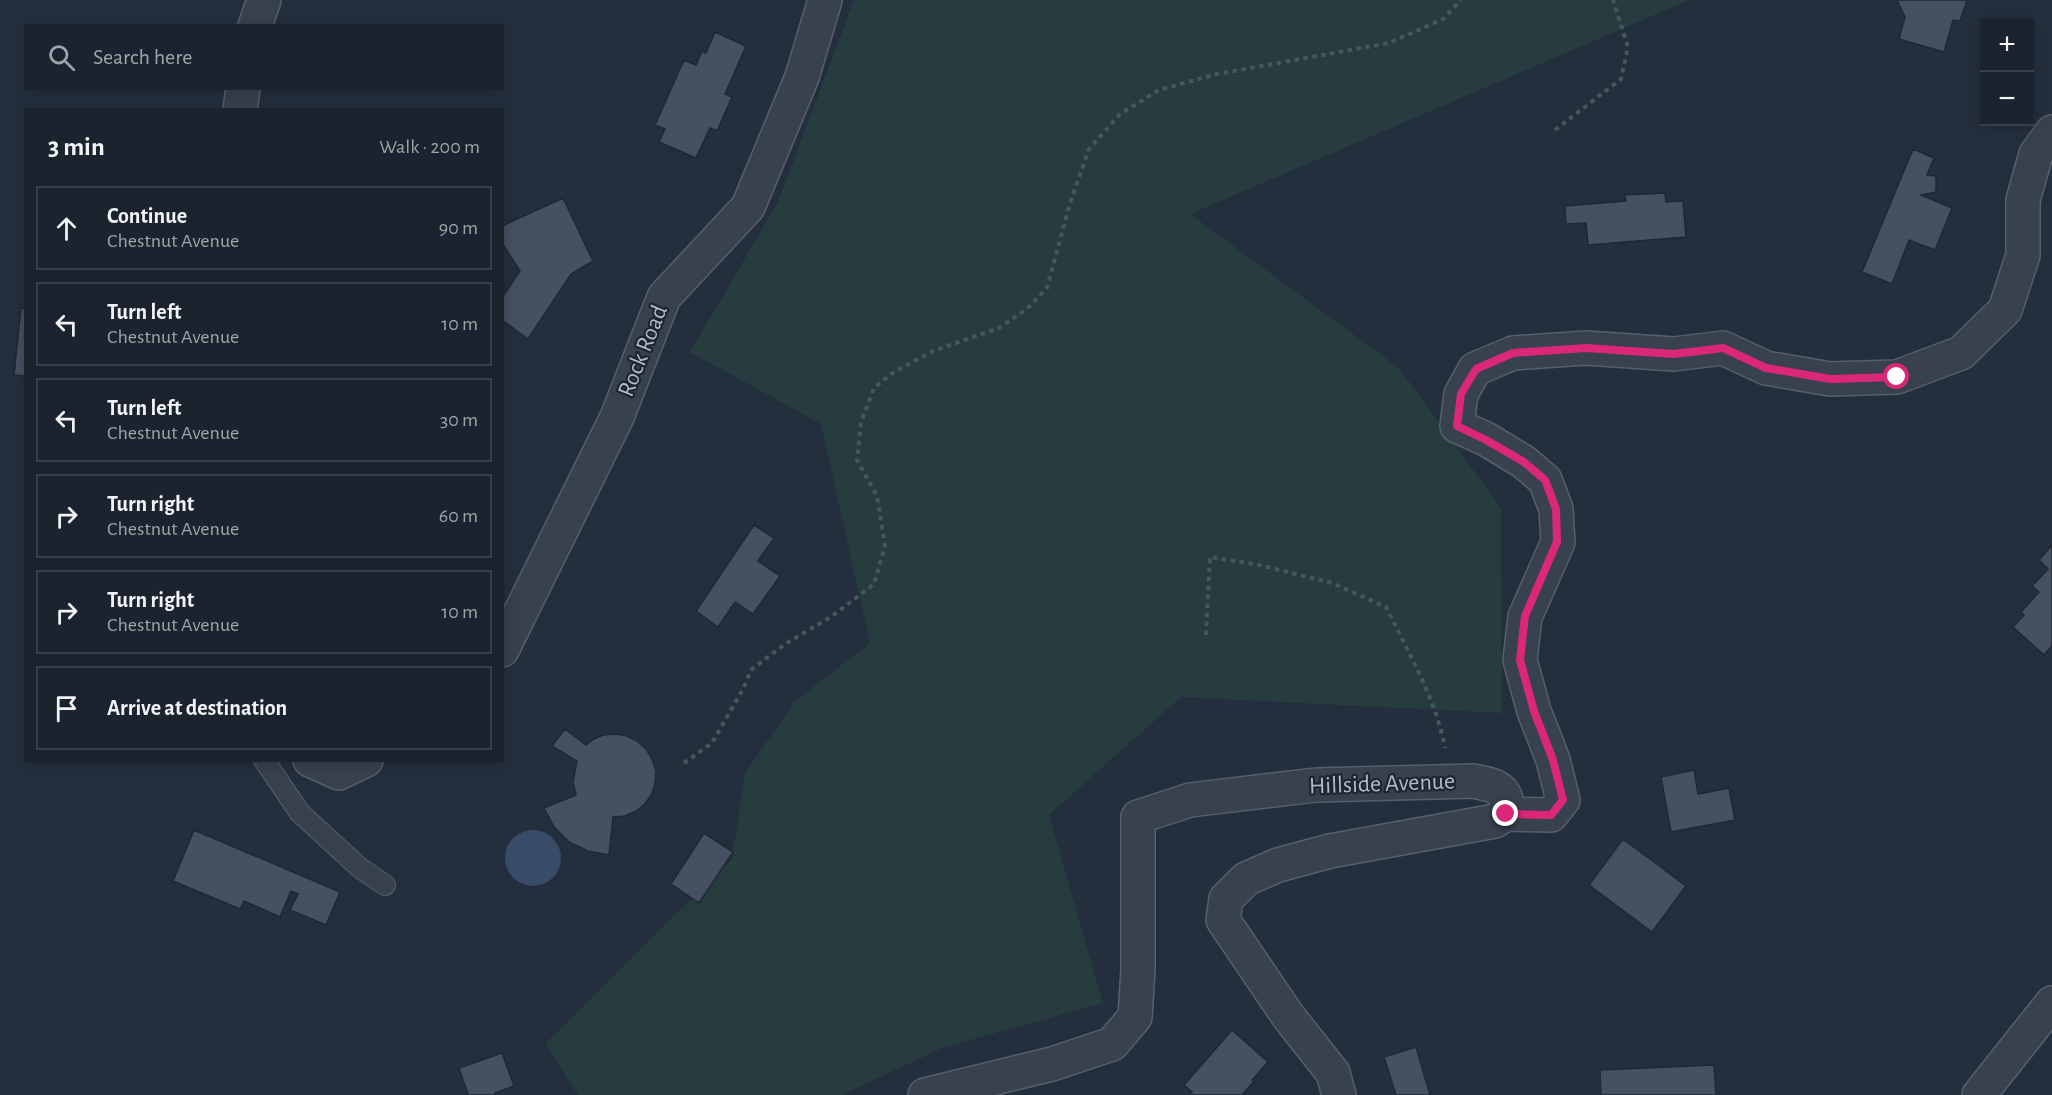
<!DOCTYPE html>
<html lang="en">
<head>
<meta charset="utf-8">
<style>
  :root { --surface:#1b232e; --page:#242b36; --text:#f1f3f6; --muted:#a0a4aa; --line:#39404a }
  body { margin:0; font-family:"Alegreya Sans",sans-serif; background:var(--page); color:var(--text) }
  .controls { position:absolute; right:18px; top:18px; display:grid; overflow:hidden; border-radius:0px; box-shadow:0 3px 15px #0003 }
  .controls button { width:54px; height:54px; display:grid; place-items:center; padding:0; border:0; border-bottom:2px solid var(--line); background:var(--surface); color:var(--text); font:30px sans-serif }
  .stop { position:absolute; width:18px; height:18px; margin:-14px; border:4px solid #db2777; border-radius:50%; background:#fff }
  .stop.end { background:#db2777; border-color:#fff; box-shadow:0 2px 6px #0008 }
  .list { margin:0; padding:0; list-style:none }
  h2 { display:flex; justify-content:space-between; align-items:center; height:78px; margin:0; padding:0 24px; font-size:26px }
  h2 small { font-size:20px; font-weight:400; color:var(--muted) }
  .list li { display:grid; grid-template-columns:39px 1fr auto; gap:18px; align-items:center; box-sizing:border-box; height:84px; margin:0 12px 12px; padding:0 12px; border:2px solid var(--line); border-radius:0px }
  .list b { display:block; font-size:22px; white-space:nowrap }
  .list p { margin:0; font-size:20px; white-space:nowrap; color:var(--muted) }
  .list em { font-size:20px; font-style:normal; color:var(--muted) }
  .icon { flex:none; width:33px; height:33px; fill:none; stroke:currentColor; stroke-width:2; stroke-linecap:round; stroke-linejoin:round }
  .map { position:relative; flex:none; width:2052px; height:1095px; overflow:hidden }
  .search { position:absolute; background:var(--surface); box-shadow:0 3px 15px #0003; left:24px; top:24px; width:480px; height:66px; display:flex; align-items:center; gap:15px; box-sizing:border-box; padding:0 21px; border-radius:0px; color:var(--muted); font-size:22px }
  .panel { position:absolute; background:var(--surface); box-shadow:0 3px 15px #0003; left:24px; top:108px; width:480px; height:654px; border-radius:0px }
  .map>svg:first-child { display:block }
  .green { fill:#263c3f }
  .water { fill:#394c67 }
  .building { fill:#455162; stroke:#1f2835; stroke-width:1.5 }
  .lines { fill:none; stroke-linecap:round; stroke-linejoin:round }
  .service-casing { stroke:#565f6c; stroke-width:22 }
  .minor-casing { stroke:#565f6c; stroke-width:36 }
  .path { stroke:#44595c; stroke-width:4; stroke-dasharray:4.5 4.5; stroke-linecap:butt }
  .service { stroke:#38414e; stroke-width:20 }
  .minor { stroke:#38414e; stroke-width:33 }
  .route { stroke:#db2777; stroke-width:8 }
  .labels { text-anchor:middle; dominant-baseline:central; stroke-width:4.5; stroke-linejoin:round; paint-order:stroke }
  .street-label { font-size:24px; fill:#b4bcc9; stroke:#1d2633 }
</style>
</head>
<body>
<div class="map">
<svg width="2052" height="1095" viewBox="0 0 2052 1095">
  <rect width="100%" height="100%" fill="#242f3e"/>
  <path class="green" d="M854,0H1689L1190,214L1399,368L1501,508L1502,713L1181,697L1049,815L1103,1003L942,1048L842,1095H578L545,1044L732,859L745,773L795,701L870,643L821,424L690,352L778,202Z"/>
  <path class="water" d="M505 858a28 28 0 1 1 56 0a28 28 0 1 1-56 0Z"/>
  <path class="building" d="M1897,0H1967L1960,21L1953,20L1944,52L1899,39L1905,17Z
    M715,32L746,46L725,94L732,97L717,131L710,128L696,158L659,142L665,129L655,125L684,60L696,65L702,51L706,53Z
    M1913,149L1934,158L1927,175L1936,176V192L1921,195L1952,208L1935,250L1909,240L1892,284L1862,272Z
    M1665,193L1666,202L1683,201L1686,237L1588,245L1586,223L1566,224L1565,206L1626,201L1625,195Z
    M563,198L593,261L571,274L528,339L502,320V298L520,271L502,243V226Z
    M21,308L26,309V376L14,375Z
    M754,525L774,538L758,561L780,576L753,614L735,602L718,627L696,611Z
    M2052,545V646L2044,655L2013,627L2024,615L2021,612L2039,592L2032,586L2048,569L2039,560Z
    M565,729L586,745L592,740L603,735L615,734L627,736L637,741L646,749L652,759L656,771L655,783L652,794L645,804L636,811L625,816L613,817L609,855L588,851L569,842L554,827L544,808L576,795L573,782L577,761L552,746Z
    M1694,770L1698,794L1729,788L1735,820L1671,832L1661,777Z
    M194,830L340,892L326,925L290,910L298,894L291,891L280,917L244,901L240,909L173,881Z
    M704,833L733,852L699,903L671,884Z
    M1623,839L1686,886L1652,932L1589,885Z
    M1232,1030L1268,1062L1252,1080L1254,1081L1242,1095H1189L1192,1092L1184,1085Z
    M1416,1047L1430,1095H1396L1384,1057Z
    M502,1053L514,1086L495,1093V1095H466L468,1094L459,1068Z
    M1714,1065L1716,1095H1601L1600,1070Z"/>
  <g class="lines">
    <g class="service-casing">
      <path id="service" d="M264,760L300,813L360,868L385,885"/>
    </g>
    <g class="minor-casing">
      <path id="minor" d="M255,26L264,0
        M240,110L243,88
        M502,650L617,417L664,297L748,207L802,77L825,0
        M310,760L339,773L366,760
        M1506,814L1551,815L1563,800L1553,760L1534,711L1520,660L1525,617L1558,542L1556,509L1545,480L1524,462L1486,439L1457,426L1461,394L1475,369L1513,353L1586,348L1674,354L1723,348L1766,368L1830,379L1897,377L1961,353L2005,310L2023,255V200L2036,154L2052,132
        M925,1095L1052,1064L1112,1044L1135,1017L1138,970V817L1190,800L1316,785L1473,781C1495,785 1510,788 1506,814L1495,821L1330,851L1278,865L1246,879L1226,899L1223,920L1288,1016L1333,1073L1339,1095
        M1979,1095L2052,1003"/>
    </g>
    <path class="path" d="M1555,130L1621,79L1628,47L1613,0
      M1206,635L1210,557L1259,565L1332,583L1386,607C1408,652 1436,699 1445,748
      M684,763L712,743L743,689L751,670L785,644L831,617L874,584L885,546L877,496L857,460L861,422L874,388L891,374L933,351L999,328L1027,309L1047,288L1070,203L1089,149L1120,114L1159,90L1217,74L1389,43L1443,19L1461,0"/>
    <use href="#service" class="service"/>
    <use href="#minor" class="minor"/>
  </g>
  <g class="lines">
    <path class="route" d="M1506,814L1551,815L1563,800L1553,760L1534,711L1520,660L1525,616L1557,542L1556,509L1545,480L1524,462L1486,440L1457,426L1461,394L1476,369L1513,353L1586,348L1674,354L1723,348L1766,368L1830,379L1897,377"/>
  </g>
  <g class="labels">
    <g class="street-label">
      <text transform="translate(643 351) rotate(-68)">Rock Road</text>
      <text transform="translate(1382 784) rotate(-2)">Hillside Avenue</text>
    </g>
  </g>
</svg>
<div class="controls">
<button>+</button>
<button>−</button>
</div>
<div class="stop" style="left:1897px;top:377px"></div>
<div class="stop end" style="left:1506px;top:814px"></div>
<div class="search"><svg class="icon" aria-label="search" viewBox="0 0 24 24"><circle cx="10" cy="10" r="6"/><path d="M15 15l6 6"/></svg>Search here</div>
<section class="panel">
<h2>3 min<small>Walk · 200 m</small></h2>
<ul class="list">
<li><svg class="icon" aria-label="ahead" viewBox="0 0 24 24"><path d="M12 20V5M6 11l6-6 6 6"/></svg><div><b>Continue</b><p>Chestnut Avenue</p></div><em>90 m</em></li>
<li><svg class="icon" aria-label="left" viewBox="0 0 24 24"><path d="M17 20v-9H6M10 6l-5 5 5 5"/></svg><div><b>Turn left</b><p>Chestnut Avenue</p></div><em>10 m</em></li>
<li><svg class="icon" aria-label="left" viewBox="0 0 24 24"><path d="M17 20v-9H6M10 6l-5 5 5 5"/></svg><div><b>Turn left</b><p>Chestnut Avenue</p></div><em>30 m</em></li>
<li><svg class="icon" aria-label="right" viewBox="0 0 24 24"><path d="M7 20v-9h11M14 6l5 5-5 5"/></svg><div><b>Turn right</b><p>Chestnut Avenue</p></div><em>60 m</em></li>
<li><svg class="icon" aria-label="right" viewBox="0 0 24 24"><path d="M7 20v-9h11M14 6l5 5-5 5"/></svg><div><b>Turn right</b><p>Chestnut Avenue</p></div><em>10 m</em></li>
<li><svg class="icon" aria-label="arrive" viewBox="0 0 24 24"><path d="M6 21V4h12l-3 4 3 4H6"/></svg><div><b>Arrive at destination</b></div></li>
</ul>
</section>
</div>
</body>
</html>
